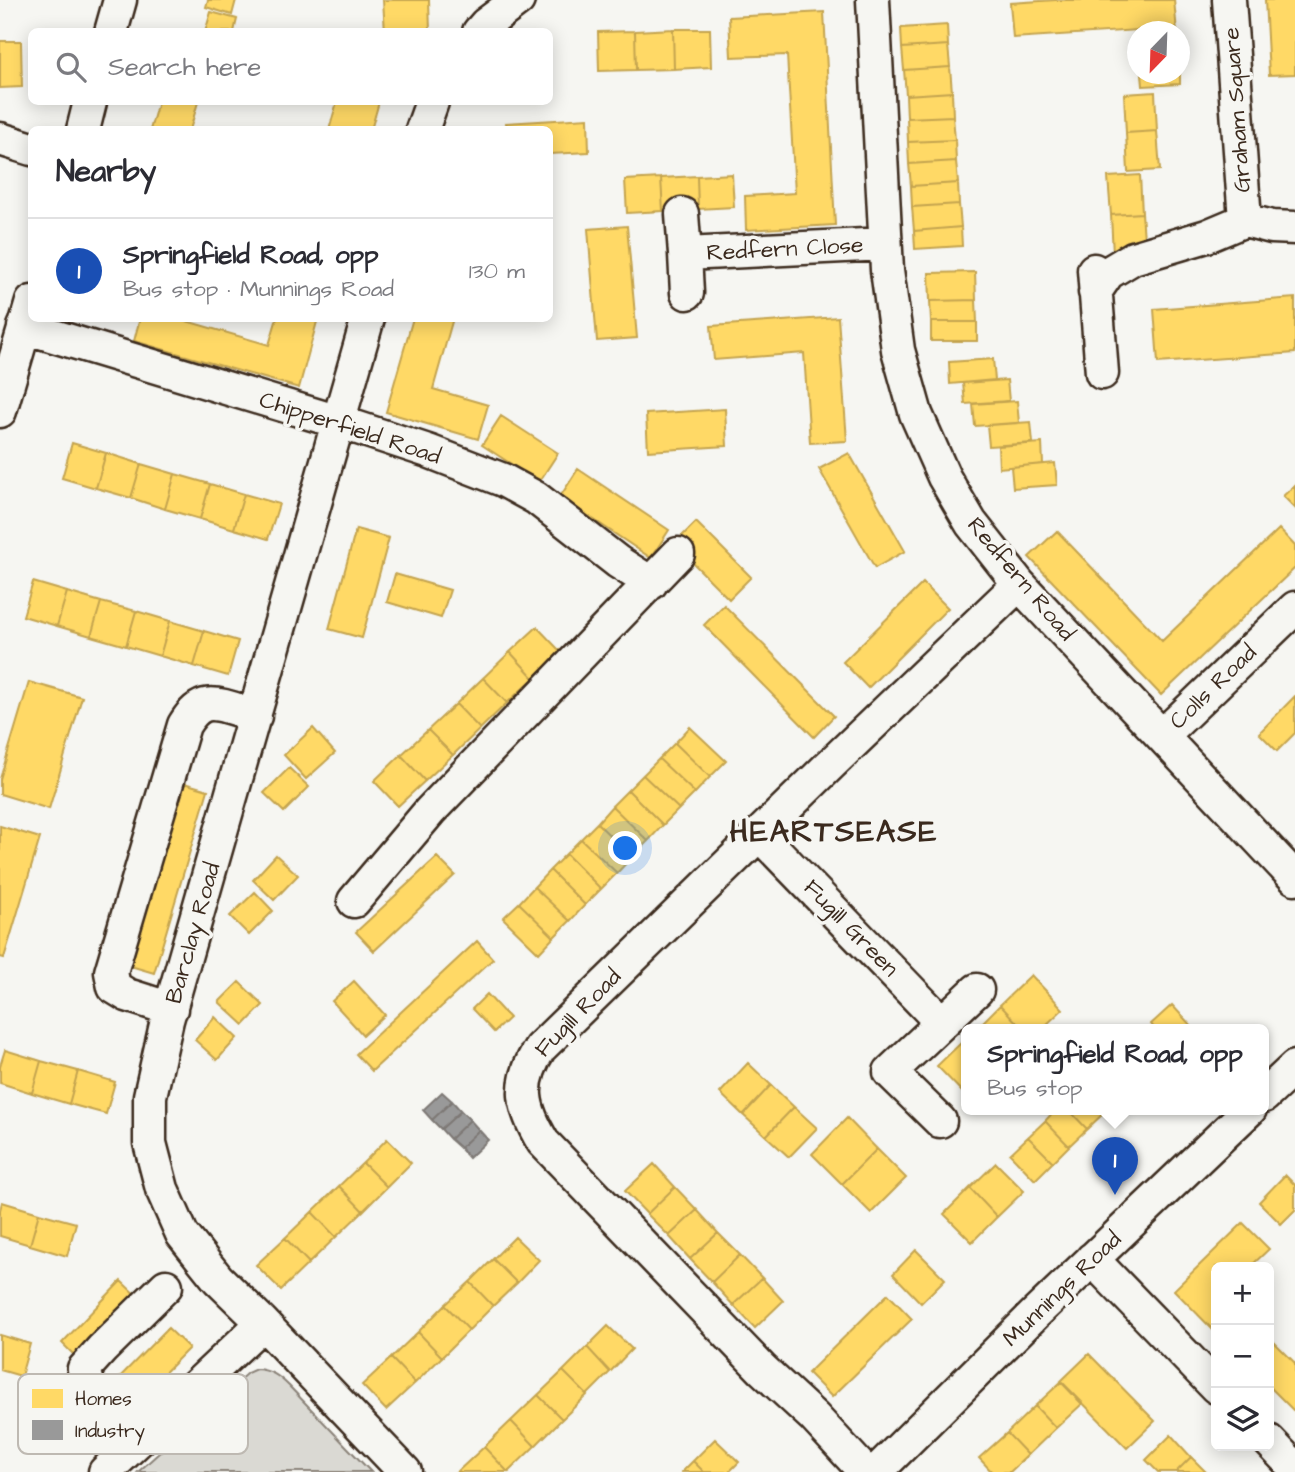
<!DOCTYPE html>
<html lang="en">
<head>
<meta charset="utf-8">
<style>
  :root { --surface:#fff; --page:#f7f7f7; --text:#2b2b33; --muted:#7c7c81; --line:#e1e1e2; --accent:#db2777 }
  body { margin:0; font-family:"Architects Daughter",sans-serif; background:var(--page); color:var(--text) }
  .controls { position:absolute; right:21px; bottom:21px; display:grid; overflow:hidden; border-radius:10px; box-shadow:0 4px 18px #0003 }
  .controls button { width:63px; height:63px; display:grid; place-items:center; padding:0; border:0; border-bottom:2px solid var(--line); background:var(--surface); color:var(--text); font:35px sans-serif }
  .compass { position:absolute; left:1127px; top:21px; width:63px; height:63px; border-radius:50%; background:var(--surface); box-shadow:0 4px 18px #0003; rotate:203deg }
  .you { position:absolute; left:626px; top:849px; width:24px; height:24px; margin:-18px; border:5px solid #fff; border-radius:50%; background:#1a73e8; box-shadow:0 0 0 10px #1a73e833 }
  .badge { display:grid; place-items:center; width:46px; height:46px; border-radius:50%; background:var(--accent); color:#fff; font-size:23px; font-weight:700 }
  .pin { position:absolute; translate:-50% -58px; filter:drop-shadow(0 2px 4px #0008) }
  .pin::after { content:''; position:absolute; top:37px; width:24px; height:21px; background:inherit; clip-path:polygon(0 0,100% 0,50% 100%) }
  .popup { position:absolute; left:961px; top:1024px; width:308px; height:91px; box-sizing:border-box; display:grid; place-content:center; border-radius:10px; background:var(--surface); filter:drop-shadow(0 2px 5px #0005); font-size:23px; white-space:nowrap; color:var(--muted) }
  .popup b { font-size:26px; color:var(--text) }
  .popup::after { content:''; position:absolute; left:50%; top:100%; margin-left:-14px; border:14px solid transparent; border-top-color:var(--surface) }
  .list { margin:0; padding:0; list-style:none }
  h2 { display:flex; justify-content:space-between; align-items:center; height:91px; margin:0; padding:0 28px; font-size:30px }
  h2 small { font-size:23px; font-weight:400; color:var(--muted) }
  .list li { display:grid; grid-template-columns:46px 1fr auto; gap:21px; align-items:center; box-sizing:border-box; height:105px; padding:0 28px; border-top:2px solid var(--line) }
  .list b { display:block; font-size:26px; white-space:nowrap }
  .list p { margin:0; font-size:23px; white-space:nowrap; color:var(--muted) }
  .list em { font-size:23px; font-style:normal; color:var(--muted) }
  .icon { flex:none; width:38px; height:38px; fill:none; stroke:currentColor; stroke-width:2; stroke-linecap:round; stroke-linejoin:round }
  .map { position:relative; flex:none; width:1295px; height:1472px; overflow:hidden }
  .search { position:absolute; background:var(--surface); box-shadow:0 4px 18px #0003; left:28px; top:28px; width:525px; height:77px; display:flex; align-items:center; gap:18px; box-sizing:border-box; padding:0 24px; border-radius:10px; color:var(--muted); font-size:26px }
  .panel { position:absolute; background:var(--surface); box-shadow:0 4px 18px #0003; left:28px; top:126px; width:525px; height:196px; border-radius:10px }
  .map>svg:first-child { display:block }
  .green { fill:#dad9d3; stroke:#8a8278; stroke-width:2 }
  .homes { fill:#ffd966; stroke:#c4a450; stroke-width:2 }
  .industry { fill:#999; stroke:#7d7874; stroke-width:2 }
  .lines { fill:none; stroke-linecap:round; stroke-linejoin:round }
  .minor-casing { stroke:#3b2a1e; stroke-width:37 }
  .minor { stroke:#f6f6f2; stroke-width:32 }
  .labels { text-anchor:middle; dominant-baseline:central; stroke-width:7; stroke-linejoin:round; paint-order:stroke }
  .street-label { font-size:23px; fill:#3b2a1e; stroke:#f6f6f2 }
  .district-label { font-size:30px; font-weight:bold; letter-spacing:2px; fill:#3b2a1e; stroke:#f6f6f2 }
  .key { fill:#f6f6f2; stroke:#beb9b2; stroke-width:2 }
  .key-label { font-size:19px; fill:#3b2a1e }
</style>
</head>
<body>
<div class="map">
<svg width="1295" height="1472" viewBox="0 0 1295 1472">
  <rect width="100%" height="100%" fill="#f6f6f2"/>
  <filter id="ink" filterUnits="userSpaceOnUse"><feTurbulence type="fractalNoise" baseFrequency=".0143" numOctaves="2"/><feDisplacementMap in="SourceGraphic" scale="14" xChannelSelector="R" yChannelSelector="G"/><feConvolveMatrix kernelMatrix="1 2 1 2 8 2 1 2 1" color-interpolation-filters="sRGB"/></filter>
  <g filter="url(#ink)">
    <path class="green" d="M256,1369C271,1370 279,1376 289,1386L371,1472H138L247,1373Z"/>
    <path class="homes" d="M208,0H236L232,15L206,7Z
      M383,0H429L430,32H385Z
      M1056,0H1174L1177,32H1138V30L1013,38L1010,3Z
      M1265,0H1295V74L1269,75Z
      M211,12L237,19L234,32H205Z
      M824,12L835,225L746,230L745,196L795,193L787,55L731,57L729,17Z
      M947,25L948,45L902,48L901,28Z
      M673,29L674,69L636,70L635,31Z
      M673,29H710L711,67L674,69Z
      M635,31L636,70L599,71L598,32Z
      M0,41H21L22,87L0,88Z
      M948,45L950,67L904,70L902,48Z
      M950,67L952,92L906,95L904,70Z
      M1180,73V84L1143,86L1142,74Z
      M952,92L953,116L907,118L906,95Z
      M1155,92L1157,131L1126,133L1124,94Z
      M158,102H198L190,130H150Z
      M337,102H379L371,130H329Z
      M953,116L955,140L908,142L907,118Z
      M588,118L589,152L550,154V130H507L506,123Z
      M1157,131L1160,170L1128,172L1126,133Z
      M955,140L956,161L909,164L908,142Z
      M956,161L958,183L911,186L909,164Z
      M732,174L734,207L698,209L697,176Z
      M1140,175L1142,213L1111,215L1108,177Z
      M697,176L698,209L663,211L661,178Z
      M661,178L663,211L627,213L625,180Z
      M958,183L959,204L912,207L911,186Z
      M959,204L961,227L914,231L912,207Z
      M1142,213L1145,252L1113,254L1111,215Z
      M627,226L637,338L597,341L588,229Z
      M961,227L962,246L915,249L914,231Z
      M975,272L976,300L930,301L929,273Z
      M1295,298V353L1158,363L1154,309Z
      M976,300L977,322H931L930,301Z
      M838,317L847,441L810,443L804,353L714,360L711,326Z
      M140,318H176L269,345L277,318H318L299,388L134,341Z
      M413,318H453L433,389L488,405L478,439L386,412Z
      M931,322H977V341H931Z
      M993,359L995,380L950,384L949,362Z
      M1007,380L1009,401L965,404L963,383Z
      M1017,401L1019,423L975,426L973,404Z
      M725,409L727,446L648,451L646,414Z
      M501,416L558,453L539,482L482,445Z
      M1031,422L1033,443L989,446L987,425Z
      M72,443L106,453L96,488L62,478Z
      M1042,443L1043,464L999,468L998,446Z
      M106,453L141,464L131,498L96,488Z
      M849,453L905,551L875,568L819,469Z
      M1055,463L1057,485L1013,488L1011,467Z
      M141,464L175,474L165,509L131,498Z
      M578,469L669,530L651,558L560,497Z
      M175,474L210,484L200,519L165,509Z
      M210,484L244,494L234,529L200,519Z
      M1295,485V508L1283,496Z
      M244,494L279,504L268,539L234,529Z
      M696,522L751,577L729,599L674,544Z
      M356,529L389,538L362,638L329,629Z
      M1279,529L1295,546V568L1161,695L1029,557L1057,531L1162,641Z
      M395,574L450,590L441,618L387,602Z
      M33,582L67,592L57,626L23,616Z
      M923,583L948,608L868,688L843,662Z
      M67,592L101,602L91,636L57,626Z
      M101,602L136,611L126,646L91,636Z
      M724,605L834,716L814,737L704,625Z
      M136,611L170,621L160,656L126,646Z
      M170,621L204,631L194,666L160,656Z
      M537,627L561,652L534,678L510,652Z
      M204,631L238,641L228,676L194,666Z
      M510,652L534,678L507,703L483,678Z
      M483,678L507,703L480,729L456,704Z
      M29,682L82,697L49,809L0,794V779Z
      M1295,696V733L1277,751L1259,733Z
      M456,704L480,729L453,755L428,730Z
      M690,727L726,761L710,777L675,743Z
      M313,728L335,753L306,779L284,755Z
      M428,730L453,755L425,781L401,755Z
      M675,743L710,777L695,793L659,759Z
      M401,755L425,781L398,806L374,781Z
      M659,759L695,793L679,809L643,775Z
      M289,768L309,787L284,812L264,793Z
      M643,775L679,809L663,825L628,790Z
      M170,779L208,790L154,973L117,962Z
      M628,790L663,825L648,841L612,806Z
      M612,806L648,841L632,857L597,823Z
      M597,823L632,857L617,873L581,839Z
      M0,826L40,838L4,958L0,957Z
      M581,839L617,873L601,889L566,854Z
      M566,854L601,889L585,905L550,870Z
      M276,855L298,875L274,900L253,880Z
      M437,857L455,875L374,951L356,932Z
      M550,870L585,905L570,921L534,887Z
      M534,887L570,921L554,937L519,903Z
      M255,892L273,911L249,935L230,916Z
      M519,903L554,937L539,953L503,918Z
      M477,941L493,959L372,1071L356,1054Z
      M1031,975L1063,1009L1042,1029H1023L1000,1005Z
      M354,981L385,1015L363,1035L332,1001Z
      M239,982L263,1005L244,1025L219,1002Z
      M487,994L509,1018L494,1032L472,1009Z
      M1000,1005L1023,1029H976Z
      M1172,1005L1194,1029H1155L1151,1024Z
      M215,1017L237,1038L217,1060L195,1040Z
      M966,1038V1096L937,1066Z
      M5,1050L41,1061L32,1093L0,1083V1066Z
      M41,1061L78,1071L69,1104L32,1093Z
      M748,1063L771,1085L743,1115L720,1093Z
      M78,1071L115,1082L106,1114L69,1104Z
      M771,1085L794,1107L766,1136L743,1115Z
      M794,1107L817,1128L789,1157L766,1136Z
      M1056,1109H1068L1087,1129L1069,1146L1045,1121Z
      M1068,1109H1105L1106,1111L1087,1129Z
      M847,1118L877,1149L842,1184L812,1154Z
      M1045,1121L1069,1146L1053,1162L1028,1137Z
      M1028,1137L1053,1162L1035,1180L1010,1154Z
      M387,1139L411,1163L387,1187L363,1163Z
      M877,1149L906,1178L871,1213L842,1184Z
      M363,1163L387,1187L363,1211L339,1186Z
      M996,1163L1024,1191L997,1217L970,1188Z
      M654,1164L675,1187L647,1214L625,1191Z
      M1285,1175L1295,1185V1210L1281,1224L1259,1202Z
      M339,1186L363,1211L336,1237L312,1212Z
      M675,1187L697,1210L669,1236L647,1214Z
      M970,1188L997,1217L972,1242L944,1214Z
      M2,1202L39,1213L30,1245L0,1236V1210Z
      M697,1210L718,1233L690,1259L669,1236Z
      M312,1212L336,1237L309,1263L285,1238Z
      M39,1213L76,1223L67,1256L30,1245Z
      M1243,1223L1269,1249L1250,1267H1216V1333L1174,1290Z
      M718,1233L740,1255L712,1282L690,1259Z
      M515,1237L539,1260L517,1283L493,1259Z
      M285,1238L309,1263L281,1290L256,1265Z
      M916,1250L945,1279L921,1303L893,1274Z
      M740,1255L762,1278L733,1305L712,1282Z
      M493,1259L517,1283L493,1306L470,1282Z
      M762,1278L783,1301L755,1328L733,1305Z
      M121,1281L141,1300L81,1362L62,1343Z
      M470,1282L493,1306L469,1330L445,1305Z
      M888,1294L912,1319L832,1397L808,1373Z
      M445,1305L469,1330L442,1357L418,1332Z
      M608,1326L632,1349L610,1372L587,1347Z
      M168,1328L189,1348L127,1411L107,1390Z
      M418,1332L442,1357L415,1383L391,1358Z
      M0,1335L30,1344L21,1376L0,1370Z
      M1269,1337L1295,1363V1412L1269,1386Z
      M587,1347L610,1372L587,1395L563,1371Z
      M1089,1354L1155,1421L1127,1448L1061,1381Z
      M391,1358L415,1383L386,1410L362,1385Z
      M563,1371L587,1395L562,1419L538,1395Z
      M1061,1382L1082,1404L1056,1428L1035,1406Z
      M538,1395L562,1419L535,1446L511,1421Z
      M1035,1406L1056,1428L1028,1455L1007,1433Z
      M511,1421L535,1446L508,1472L484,1447Z
      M1007,1433L1028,1455L1010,1472H992L979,1458Z
      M1171,1435L1191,1457L1176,1472H1158L1146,1460Z
      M715,1439L739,1462L729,1472H704L693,1461Z
      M484,1447L508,1472H457Z
      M1191,1457L1206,1472H1176Z
      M693,1461L704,1472H682Z"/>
    <path class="industry" d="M442,1092L452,1101L432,1120L423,1110Z
      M452,1101L461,1111L441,1129L432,1120Z
      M461,1111L470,1120L450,1139L441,1129Z
      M470,1120L479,1130L460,1148L450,1139Z
      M479,1130L488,1140L469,1158L460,1148Z"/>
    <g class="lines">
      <g class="minor-casing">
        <path id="minor" d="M873,0L887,270L898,350L916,414L944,477L971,523L1019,584L1295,878
          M111,32L120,0
          M479,32L486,24L518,0
          M83,130L90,102
          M422,130L432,102
          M0,139L32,149
          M682,214L685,254
          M1245,220L1272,227L1295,228
          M1094,270L1102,373
          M1095,292L1108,273L1133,258L1207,236L1245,220L1229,0
          M687,293L685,254L885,244
          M368,318L167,1020L150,1096V1143L162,1189L182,1234L218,1279L263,1323L405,1472
          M24,327L352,426L428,451L503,480L536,498L618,562L651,583
          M0,411L32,302
          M1162,736L1295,608
          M759,834L942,1023L890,1072L940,1121
          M354,901L430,811L678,554
          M171,1009L127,995L114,987L111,972L184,725C189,717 195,708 205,705C218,701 242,712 255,716
          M942,1023L977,990
          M1264,1096L1295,1067
          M1092,1259L1216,1387
          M140,1439L89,1387L84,1369L102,1349L166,1286
          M1269,1441L1295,1468
          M105,1472L263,1323
          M865,1472L814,1417L762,1369L543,1142C522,1107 517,1084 540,1048L831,764L1019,584
          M876,1472L1035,1314L1250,1109"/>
      </g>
      <use href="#minor" class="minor"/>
    </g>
  </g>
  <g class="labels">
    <g class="street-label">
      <text transform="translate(1237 110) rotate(-94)">Graham Square</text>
      <text transform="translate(785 249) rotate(-3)">Redfern Close</text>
      <text transform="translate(350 428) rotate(18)">Chipperfield Road</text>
      <text transform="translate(1021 579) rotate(50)">Redfern Road</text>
      <text transform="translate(1213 687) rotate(-44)">Colls Road</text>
      <text transform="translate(851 928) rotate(46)">Fugill Green</text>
      <text transform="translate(193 933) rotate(-74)">Barclay Road</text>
      <text transform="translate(578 1013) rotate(-46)">Fugill Road</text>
      <text transform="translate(1062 1289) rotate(-44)">Munnings Road</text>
    </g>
    <g class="district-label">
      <text x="834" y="832">HEARTSEASE</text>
    </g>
  </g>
  <rect x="18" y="1374" width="230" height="80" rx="10" class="key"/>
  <rect x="32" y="1389" width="31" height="19" fill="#ffd966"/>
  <rect x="32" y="1420" width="31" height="20" fill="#999"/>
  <g class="key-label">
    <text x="75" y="1405">Homes</text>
    <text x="75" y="1437">Industry</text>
  </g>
</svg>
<div class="controls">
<button>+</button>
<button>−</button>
<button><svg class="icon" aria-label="layers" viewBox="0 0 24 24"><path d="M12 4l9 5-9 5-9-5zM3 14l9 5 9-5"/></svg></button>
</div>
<svg class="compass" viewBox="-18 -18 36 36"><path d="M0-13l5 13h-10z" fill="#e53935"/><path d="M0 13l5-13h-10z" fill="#7c7c81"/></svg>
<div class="you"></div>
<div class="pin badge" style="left:1115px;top:1195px;background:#1a4fb4">1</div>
<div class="popup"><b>Springfield Road, opp</b>Bus stop</div>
<div class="search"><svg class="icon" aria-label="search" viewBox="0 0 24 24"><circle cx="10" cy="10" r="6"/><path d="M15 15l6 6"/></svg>Search here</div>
<section class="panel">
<h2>Nearby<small></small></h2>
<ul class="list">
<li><span class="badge" style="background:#1a4fb4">1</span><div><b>Springfield Road, opp</b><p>Bus stop · Munnings Road</p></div><em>130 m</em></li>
</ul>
</section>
</div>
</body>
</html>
